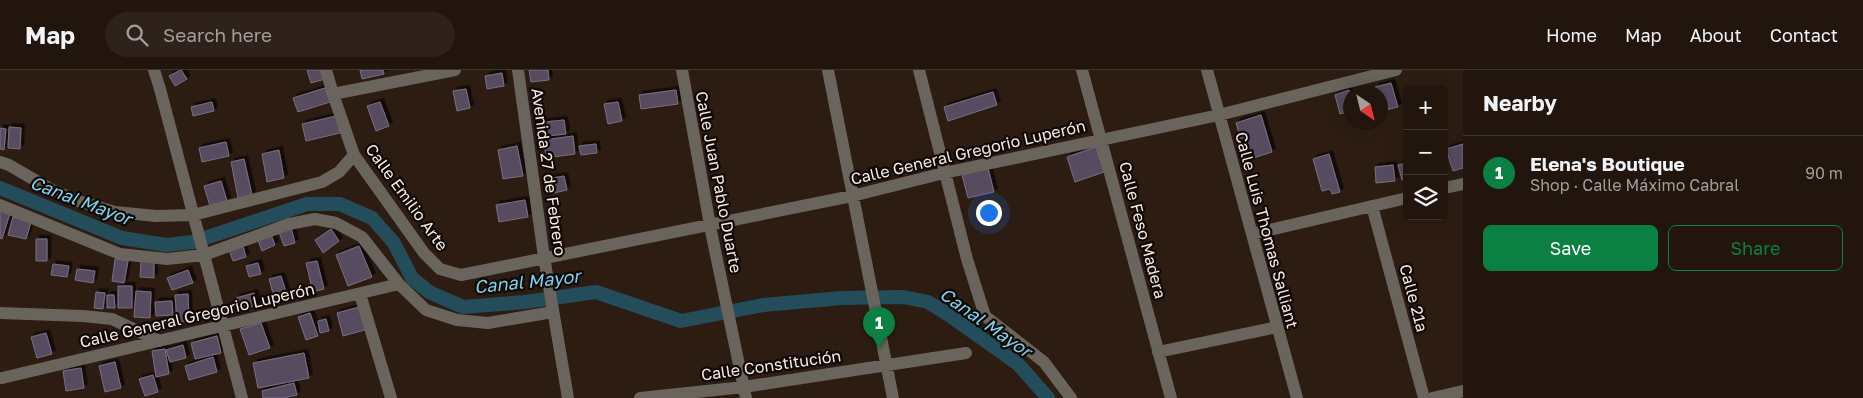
<!DOCTYPE html>
<html lang="en">
<head>
<meta charset="utf-8">
<style>
  :root { --surface:#22150d; --page:#2e221b; --text:#f1f3f6; --muted:#a29f9d; --line:#3f342e; --accent:#0b8043 }
  body { margin:0; font-family:"Golos Text",sans-serif; background:var(--page); color:var(--text) }
  .controls { position:absolute; right:15px; top:15px; display:grid; overflow:hidden; border-radius:8px; box-shadow:0 5px 20px #0002 }
  .controls button { width:45px; height:45px; display:grid; place-items:center; padding:0; border:0; border-bottom:1px solid var(--line); background:var(--surface); color:var(--text); font:25px sans-serif }
  .compass { position:absolute; left:1343px; top:15px; width:45px; height:45px; border-radius:50%; background:var(--surface); box-shadow:0 5px 20px #0002; rotate:145deg }
  .you { position:absolute; left:988px; top:142px; width:18px; height:18px; margin:-12px; border:4px solid #fff; border-radius:50%; background:#1a73e8; box-shadow:0 0 0 8px #1a73e833 }
  .badge { display:grid; place-items:center; width:32px; height:32px; border-radius:50%; background:var(--accent); color:#fff; font-size:16px; font-weight:700 }
  .pin { position:absolute; translate:-50% -41px; filter:drop-shadow(0 1px 2px #0008) }
  .pin::after { content:''; position:absolute; top:26px; width:18px; height:15px; background:inherit; clip-path:polygon(0 0,100% 0,50% 100%) }
  .list { margin:0; padding:0; list-style:none }
  h2 { display:flex; justify-content:space-between; align-items:center; height:65px; margin:0; padding:0 20px; font-size:21px }
  h2 small { font-size:16px; font-weight:400; color:var(--muted) }
  .list li { display:grid; grid-template-columns:32px 1fr auto; gap:15px; align-items:center; box-sizing:border-box; height:75px; padding:0 20px; border-top:1px solid var(--line) }
  .list b { display:block; font-size:19px; white-space:nowrap }
  .list p { margin:0; font-size:16px; white-space:nowrap; color:var(--muted) }
  .list em { font-size:16px; font-style:normal; color:var(--muted) }
  .actions { display:flex; gap:10px; padding:15px 20px }
  .actions a { flex:1; padding:11px 0; border:1px solid var(--accent); border-radius:8px; text-align:center; font-size:18px; color:var(--accent) }
  .actions .main { background:var(--accent); color:#fff }
  .icon { flex:none; width:28px; height:28px; fill:none; stroke:currentColor; stroke-width:2; stroke-linecap:round; stroke-linejoin:round }
  .map { position:relative; flex:none; width:1463px; height:328px; overflow:hidden }
  header { display:flex; align-items:center; gap:30px; box-sizing:border-box; height:70px; padding:0 25px; background:var(--surface); border-bottom:1px solid var(--line) }
  header strong { font-size:24px }
  nav { display:flex; gap:28px; margin-inline-start:auto; font-size:18px }
  .search { width:350px; height:45px; background:var(--page); display:flex; align-items:center; gap:12px; box-sizing:border-box; padding:0 18px; border-radius:28px; color:var(--muted); font-size:19px }
  main { display:flex }
  aside { flex:1; background:var(--surface) }
  .map>svg:first-child { display:block }
  .lines { fill:none; stroke-linecap:round; stroke-linejoin:round }
  .canal { stroke:#244d5b; stroke-width:14 }
  .building { fill:#564c5f; stroke:#796f83; filter:url(#shadow) }
  .minor { stroke:#69645c; stroke-width:12 }
  .labels { text-anchor:middle; dominant-baseline:central; stroke-width:4.5; stroke-linejoin:round; paint-order:stroke }
  .street-label { font-size:16px; fill:#f8ebe4; stroke:#100805 }
  .water-label { font-size:18px; font-style:italic; fill:#7bd3f2; stroke:#100805 }
</style>
</head>
<body>
<header>
<strong>Map</strong>
<div class="search"><svg class="icon" aria-label="search" viewBox="0 0 24 24"><circle cx="10" cy="10" r="6"/><path d="M15 15l6 6"/></svg>Search here</div>
<nav><a>Home</a><a>Map</a><a>About</a><a>Contact</a></nav>
</header>
<main>
<div class="map">
<svg width="1463" height="328" viewBox="0 0 1463 328">
  <defs>
    <filter id="shadow"><feDropShadow dx="3.5" dy="-3.5" stdDeviation="0" flood-color="#0009"/></filter>
  </defs>
  <rect width="100%" height="100%" fill="#2d1c11"/>
  <g class="lines">
    <path class="canal" d="M0,118L122,168L166,175L193,172L307,134H340L372,148L394,173L412,208L429,222L463,237L525,232L596,222L681,251L763,235L842,228L903,227L928,232L949,245L1018,294L1048,328"/>
  </g>
  <path class="building" d="M181,0L187,9L175,16L169,6Z
    M307,0H323L325,9L311,13Z
    M360,0H383L384,4L362,9Z
    M529,0H548L549,10L531,12Z
    M502,3L504,16L487,19L485,6Z
    M1391,13L1398,37L1382,41L1380,22H1376L1375,17Z
    M325,18L330,32L298,42L293,28Z
    M466,19L470,38L457,41L453,21Z
    M676,20L678,34L641,39L639,25Z
    M1349,20L1350,41L1340,44L1335,25Z
    M993,22L997,35L948,51L944,37Z
    M212,32L214,41L193,46L191,37Z
    M380,32L389,56L376,61L367,36Z
    M618,32L622,51L608,54L604,34Z
    M1261,45L1272,82L1247,90L1236,53Z
    M336,46L340,63L306,71L302,54Z
    M564,50L566,64L538,67L536,53Z
    M9,57L21,58L20,79L8,78Z
    M0,58L6,59L4,80L0,79Z
    M573,66L575,84L546,88L544,70Z
    M226,72L229,86L202,92L199,78Z
    M596,74L597,83L581,85L579,76Z
    M1463,74V98L1453,101L1446,79Z
    M517,76L523,106L503,109L498,80Z
    M1096,77L1104,102L1075,112L1067,87Z
    M279,80L284,108L267,112L262,84Z
    M1329,84L1340,122L1332,124L1330,119L1322,121L1313,89Z
    M244,89L252,125L238,128L231,92Z
    M1407,93V109L1402,110L1398,95Z
    M1393,95L1395,111L1376,113L1375,97Z
    M988,98L994,122L968,128L962,105Z
    M564,106L567,120L550,124L547,109Z
    M221,111L227,131L210,136L204,116Z
    M525,130L528,147L499,152L496,135Z
    M0,140L10,143L2,169L0,168Z
    M13,147L31,152L26,169L8,165Z
    M291,158L295,173L284,176L279,162Z
    M331,159L339,171L323,183L315,170Z
    M270,162L275,175L262,181L257,168Z
    M36,169H47V191H36Z
    M243,176L246,187L233,191L229,180Z
    M359,176L372,207L348,216L336,185Z
    M115,189L128,191L124,213L112,211Z
    M141,191H154V208L140,207Z
    M317,191L324,219L313,222L306,193Z
    M258,193L261,204L249,207L246,196Z
    M53,194L69,196L67,207L51,205Z
    M77,199L95,201L93,213L75,210Z
    M188,200L193,213L172,220L167,208Z
    M281,206L288,228L275,231L269,209Z
    M118,216H132V238H118Z
    M136,221L151,222L150,248L134,247Z
    M96,222L105,223L103,239L94,238Z
    M254,223L258,235L239,240L236,228Z
    M188,224L189,251L177,252L175,225Z
    M107,225H114L115,238H107Z
    M172,231L173,245L156,246L155,232Z
    M359,237L365,260L343,266L337,243Z
    M310,243L318,266L306,270L298,247Z
    M326,249L329,261L320,263L318,251Z
    M261,253L270,278L249,285L240,259Z
    M46,263L52,284L37,288L31,267Z
    M217,266L221,283L195,289L191,273Z
    M183,275L186,288L170,292L166,280Z
    M165,279L169,304L156,307L152,281Z
    M304,283L309,308L258,318L253,293Z
    M213,287L217,302L189,310L185,296Z
    M115,292L121,318L105,322L99,296Z
    M81,298L84,318L66,321L63,301Z
    M153,305L158,322L145,326L139,309Z
    M294,313L297,325L284,328H263L262,321Z"/>
  <g class="lines">
    <path class="minor" d="M154,0L160,19L242,328
      M326,0L333,24L354,85L424,183L440,199L461,205L852,126L944,103L1219,45L1396,0
      M518,0L544,187L568,328
      M682,0L712,166L746,328
      M828,0L893,328
      M919,0L967,189L985,246L1044,292L1071,328
      M1082,0L1171,328
      M1207,0L1297,328
      M333,24L455,0
      M0,92L9,95L52,120L78,131L115,142L156,146L193,145L322,112L339,102L354,85
      M1444,118L1463,114
      M0,135L120,184L167,189L204,185L289,154L315,149L336,153L362,167L399,214L426,240L457,250L488,253L553,242
      M1372,136L1424,328
      M1252,164L1407,128
      M360,224L391,328
      M0,243L83,246L112,249L159,271
      M1158,282L1277,257
      M2,308L399,214
      M640,328L744,317L966,283
      M1432,328L1463,321"/>
  </g>
  <g class="labels">
    <g class="street-label">
      <text transform="translate(968 82) rotate(-13)">Calle General Gregorio Luperón</text>
      <text transform="translate(549 102) rotate(82)">Avenida 27 de Febrero</text>
      <text transform="translate(719 112) rotate(79)">Calle Juan Pablo Duarte</text>
      <text transform="translate(407 127) rotate(54)">Calle Emilio Arte</text>
      <text transform="translate(1143 160) rotate(75)">Calle Feso Madera</text>
      <text transform="translate(1267 160) rotate(75)">Calle Luis Thomas Salliant</text>
      <text transform="translate(1414 228) rotate(75)">Calle 21ª</text>
      <text transform="translate(197 245) rotate(-13)">Calle General Gregorio Luperón</text>
      <text transform="translate(771 295) rotate(-8)">Calle Constitución</text>
    </g>
    <g class="water-label">
      <text transform="translate(81 130) rotate(21)">Canal Mayor</text>
      <text transform="translate(527 211) rotate(-6)">Canal Mayor</text>
      <text transform="translate(986 252) rotate(35)">Canal Mayor</text>
    </g>
  </g>
</svg>
<div class="controls">
<button>+</button>
<button>−</button>
<button><svg class="icon" aria-label="layers" viewBox="0 0 24 24"><path d="M12 4l9 5-9 5-9-5zM3 14l9 5 9-5"/></svg></button>
</div>
<svg class="compass" viewBox="-18 -18 36 36"><path d="M0-13l5 13h-10z" fill="#e53935"/><path d="M0 13l5-13h-10z" fill="#a29f9d"/></svg>
<div class="you"></div>
<div class="pin badge" style="left:879px;top:278px">1</div>
</div>
<aside>
<h2>Nearby<small></small></h2>
<ul class="list">
<li><span class="badge">1</span><div><b>Elena's Boutique</b><p>Shop · Calle Máximo Cabral</p></div><em>90 m</em></li>
</ul>
<div class="actions"><a class="main">Save</a><a>Share</a></div>
</aside>
</main>
</body>
</html>
